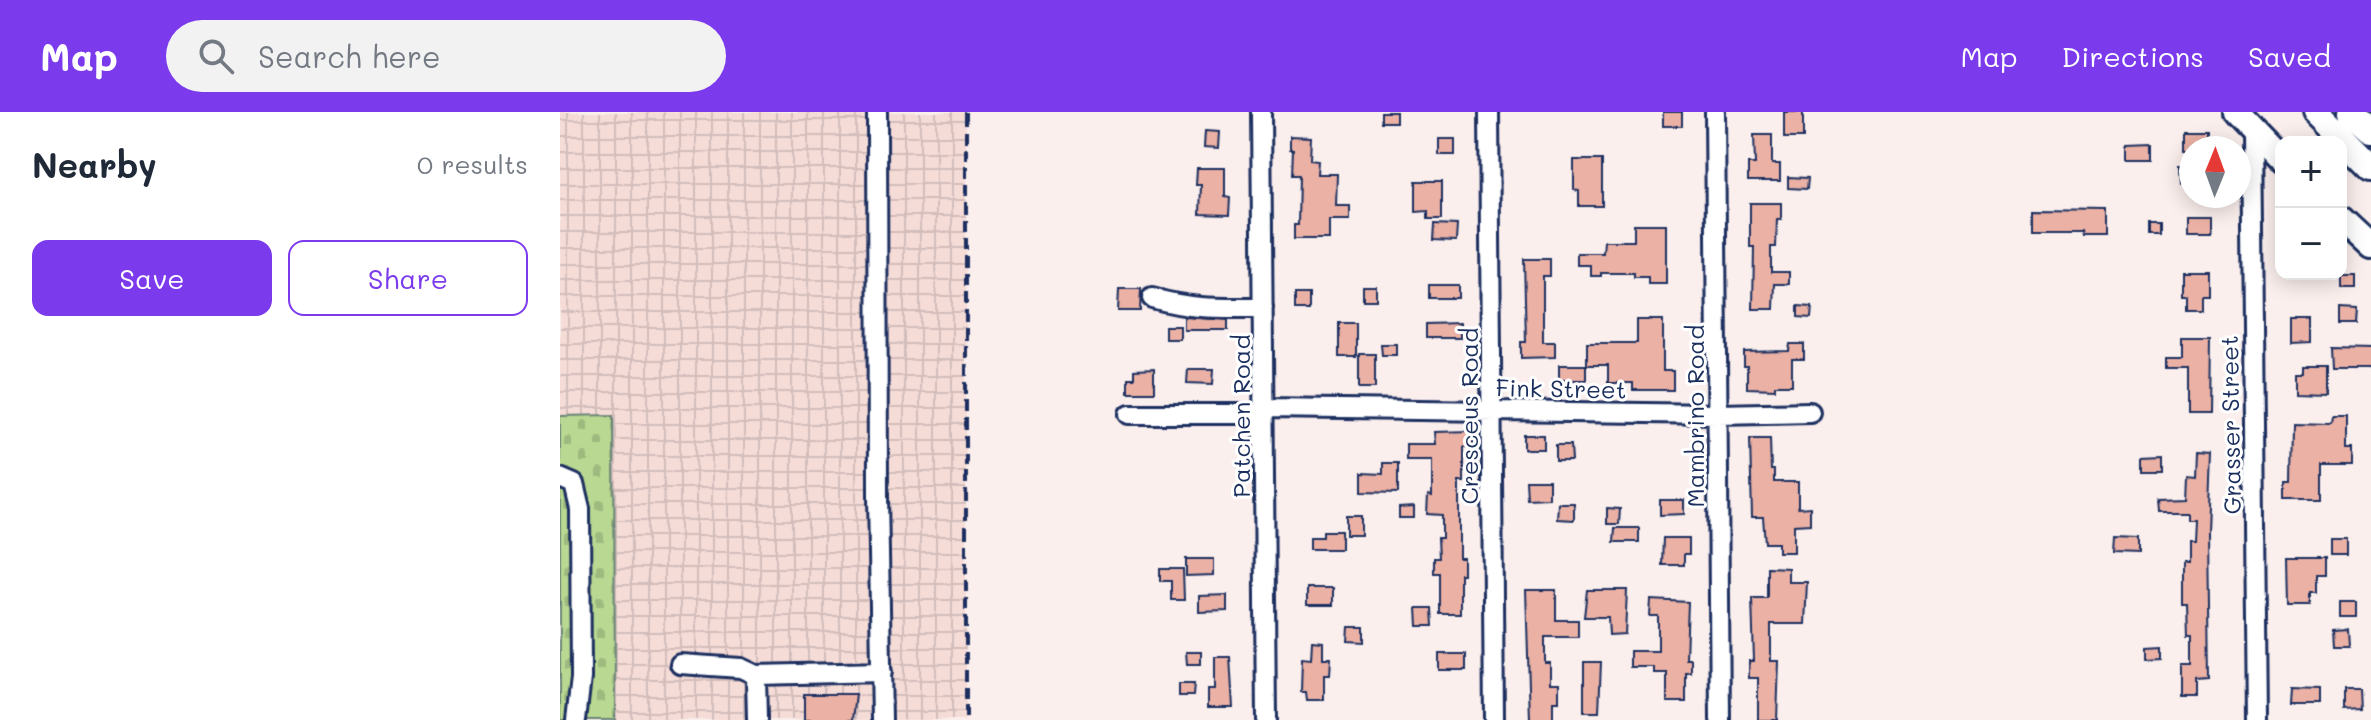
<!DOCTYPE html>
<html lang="en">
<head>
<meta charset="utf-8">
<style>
  :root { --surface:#fff; --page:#f2f2f3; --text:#1f2937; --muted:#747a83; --line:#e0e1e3; --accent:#7c3aed }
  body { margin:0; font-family:Mali,sans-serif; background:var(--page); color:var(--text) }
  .controls { position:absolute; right:24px; top:24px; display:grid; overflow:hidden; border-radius:16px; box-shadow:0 4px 20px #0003 }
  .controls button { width:72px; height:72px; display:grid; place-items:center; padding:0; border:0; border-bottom:2px solid var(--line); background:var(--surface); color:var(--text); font:40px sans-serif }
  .compass { position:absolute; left:1619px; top:24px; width:72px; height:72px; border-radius:50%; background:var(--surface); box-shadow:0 4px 20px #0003; rotate:1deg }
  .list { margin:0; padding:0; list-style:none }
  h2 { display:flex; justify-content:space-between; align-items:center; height:104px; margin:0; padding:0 32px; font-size:34px }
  h2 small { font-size:26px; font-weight:400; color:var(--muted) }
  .actions { display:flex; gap:16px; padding:24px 32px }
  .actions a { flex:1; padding:18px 0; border:2px solid var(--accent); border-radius:16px; text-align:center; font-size:28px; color:var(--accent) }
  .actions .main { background:var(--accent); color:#fff }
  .icon { flex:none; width:44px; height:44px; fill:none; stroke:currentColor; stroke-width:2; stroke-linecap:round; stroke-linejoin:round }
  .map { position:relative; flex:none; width:1811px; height:608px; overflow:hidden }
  header { display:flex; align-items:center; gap:48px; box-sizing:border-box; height:112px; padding:0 40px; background:var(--accent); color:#fff }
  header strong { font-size:38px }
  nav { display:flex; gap:44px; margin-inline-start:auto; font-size:28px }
  .search { width:560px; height:72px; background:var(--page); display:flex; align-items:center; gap:20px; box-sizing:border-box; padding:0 28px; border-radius:44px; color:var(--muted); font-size:30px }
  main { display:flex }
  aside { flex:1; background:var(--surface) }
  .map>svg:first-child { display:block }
  .industrial { fill:url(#industrial-grid) }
  .cemetery { fill:url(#cemetery-stones); stroke:#6a8478; stroke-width:2 }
  .building { fill:#ebb1a4; stroke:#1b2f5e; stroke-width:2 }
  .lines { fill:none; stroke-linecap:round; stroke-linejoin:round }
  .minor-casing { stroke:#1b2f5e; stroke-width:24 }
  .major-casing { stroke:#1b2f5e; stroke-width:30 }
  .highway-casing { stroke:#1b2f5e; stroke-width:32 }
  .minor { stroke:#fff; stroke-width:18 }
  .major { stroke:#fff; stroke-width:24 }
  .highway { stroke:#fff; stroke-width:26 }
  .rail { stroke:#1b2f5e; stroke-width:4; stroke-dasharray:12 6; stroke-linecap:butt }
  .labels { text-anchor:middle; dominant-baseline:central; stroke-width:6; stroke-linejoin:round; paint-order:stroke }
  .street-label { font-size:24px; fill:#1b2f5e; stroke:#fff }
</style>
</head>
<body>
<header>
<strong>Map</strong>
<div class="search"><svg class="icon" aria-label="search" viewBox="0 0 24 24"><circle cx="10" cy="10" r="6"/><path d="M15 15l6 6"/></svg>Search here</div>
<nav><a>Map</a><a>Directions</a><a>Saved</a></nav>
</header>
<main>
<aside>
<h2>Nearby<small>0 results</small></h2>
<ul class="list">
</ul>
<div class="actions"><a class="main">Save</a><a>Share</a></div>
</aside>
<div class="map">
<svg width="1811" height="608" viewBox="0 0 1811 608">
  <defs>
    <pattern id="industrial-grid" width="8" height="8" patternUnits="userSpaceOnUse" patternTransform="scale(2)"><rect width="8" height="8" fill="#f6dcd7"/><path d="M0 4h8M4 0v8" fill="none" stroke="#d2bdbb"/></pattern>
    <pattern id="cemetery-stones" width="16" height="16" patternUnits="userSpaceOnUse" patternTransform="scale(2)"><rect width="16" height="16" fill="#b9d891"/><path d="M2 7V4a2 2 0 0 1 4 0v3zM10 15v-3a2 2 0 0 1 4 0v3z" fill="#9eba7f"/></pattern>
  </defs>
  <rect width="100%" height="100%" fill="#fbefed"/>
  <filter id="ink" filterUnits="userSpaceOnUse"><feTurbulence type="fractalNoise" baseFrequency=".0125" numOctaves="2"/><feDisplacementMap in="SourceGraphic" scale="16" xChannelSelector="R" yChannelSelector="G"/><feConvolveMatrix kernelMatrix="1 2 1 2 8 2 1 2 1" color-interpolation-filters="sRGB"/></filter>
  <g filter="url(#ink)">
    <path class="industrial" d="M0,0H406V608H55L54,303L0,304Z"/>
    <path class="cemetery" d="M54,303L55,608H0V304Z"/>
    <path class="building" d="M821,0H836V10H821Z
      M1103,0H1122V14H1103Z
      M1224,0H1243V26H1224Z
      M1626,17H1647V32H1638V36H1626Z
      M645,19L660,20L659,36L644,35Z
      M1194,23H1212V52H1220V69H1188V52H1195Z
      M730,24L751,25L750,48L758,49L757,62H777L776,94H790V108H769V127H734V113H738L739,63H732L733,37H730Z
      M879,27H895V43H879Z
      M1593,32V48H1570V33Z
      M1014,48H1042V94H1019V79L1014,78Z
      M1620,53H1631V71H1621Z
      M637,56H665V85L670,86L669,103L640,102L641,73H636Z
      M1228,65L1248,66L1247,77L1228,76Z
      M856,69H882V107H868V99L856,100Z
      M1190,91H1221V107H1217L1216,135H1211V160H1229V172H1215L1214,197H1193L1194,135H1190Z
      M1473,98L1548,99V125H1524L1523,121H1473Z
      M1626,105H1650V122H1626Z
      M875,112L897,113L896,129L874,128Z
      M1074,112H1106V172H1088V165H1074V161H1041V164H1031V153H1017V141H1043L1044,129H1074Z
      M1589,112H1599V123H1589Z
      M964,147H990V164H983V230H995V245L961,246V230H966Z
      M1621,158H1648V183H1641V197H1626V183H1621Z
      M1781,164H1795V177H1781Z
      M869,173H898V186H869Z
      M803,174H816V188H803Z
      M559,177H581L580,199H558Z
      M735,182H749V198H735Z
      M1238,194L1252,195L1251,206L1238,205Z
      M1780,197L1797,198L1796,212H1780Z
      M624,205L668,208V218H624Z
      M1731,207H1752V230L1731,231Z
      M1077,208H1103V259H1113V278H1073V271H1048V253H1027V231H1077Z
      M779,211H796V245H779Z
      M900,211V226H866V212Z
      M605,214H620V227H605Z
      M1622,225H1650L1649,302H1628V256H1606V245H1622Z
      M821,232H836V243H822Z
      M1230,232H1244V247H1232V273H1215V277L1187,276V254H1184V240L1229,239Z
      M1771,236L1811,237V257H1772Z
      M799,242H815V276H799Z
      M999,253H1026V268H999Z
      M1743,254H1766V280L1735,279V260H1743Z
      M594,257V280H568V266H574V258Z
      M628,257H654L653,272L627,271Z
      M1771,304H1786V337H1792V353H1761V388H1726V370H1731L1732,310L1770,311Z
      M913,319V335H904V370H899V446H903V462H900V502H880V461H874V446H879L878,426H882V403L867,402L868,383L872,384V348H846V332H875L874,320Z
      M964,323H984V337H964Z
      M1190,326H1210L1211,358H1214V370H1238V396L1250,395V412L1234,413V440H1218V431H1205L1203,405H1192Z
      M996,333H1011L1012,349H996Z
      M1636,341L1650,342L1647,419L1649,569L1637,570V585H1622V554H1632V523H1628L1627,491H1622V450H1627V429H1632L1633,407H1627V399H1599L1598,386L1625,385L1626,363L1635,364Z
      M1602,342V357H1584V343Z
      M823,351H838V381L802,380V361L823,362Z
      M966,368H989V386L967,387Z
      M1100,388H1124V402L1100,403Z
      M998,391H1014V408L997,407Z
      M854,395V406H839V396Z
      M1047,396L1060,397L1059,412H1047Z
      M786,404H801V423H786Z
      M1055,416H1079V430H1054Z
      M763,419H781V437H750V425H763Z
      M1103,426H1129V442H1124V453H1102Z
      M1555,426L1578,427V443L1554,442Z
      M1770,427H1786V443H1770Z
      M1726,446H1765V464H1756V481H1750V493H1727Z
      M626,447H654V463L626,464Z
      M1207,455L1228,456V470H1247L1245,512H1211V549H1219L1217,608H1198V566H1189V549H1194L1192,486H1207Z
      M600,457H623L624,488H611V469H600Z
      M747,476H773V493H747Z
      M966,478H996V508H1018V525H985V551H990V571H999V590H993V608H970Z
      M1027,478H1067L1065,522L1049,523L1048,505H1024Z
      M667,483V499L639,500V484Z
      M1091,488L1128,490L1126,547H1131V561H1126V590H1107V561H1094V555H1070V539H1098V504H1090Z
      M1780,490H1796V505H1780Z
      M857,496H872L873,514H858Z
      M789,515H804V530L788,529Z
      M1788,517L1789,534H1774L1773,518Z
      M752,529L763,530V546H771L770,563H764V588H747L746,580H741L742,546L751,547Z
      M1602,534V546L1587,547V535Z
      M626,540H641V552H627Z
      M879,542H906V558H879Z
      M655,545H670L673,595H648V577H655Z
      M1024,550H1041L1039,600H1024Z
      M619,572H634L633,584H619Z
      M1732,577L1760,578V593H1731Z
      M1784,577H1799L1800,597L1784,598Z
      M244,582H296L293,608H244Z"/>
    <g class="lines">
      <g class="minor-casing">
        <path id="minor" d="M317,0L318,384L322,608
          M701,0L706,608
          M929,0L934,608
          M1155,0L1160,608
          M1691,17L1697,608
          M592,186C634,198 660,196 703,196
          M704,296L1158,302L1250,300
          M570,302H704
          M0,366L14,372L20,397L21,566L16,608
          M120,552L181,556L196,563
          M197,608L196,563L322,560"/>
      </g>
      <g class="major-casing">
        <path id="major" d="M1675,0L1721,48
          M1781,107L1811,135"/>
      </g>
      <g class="highway-casing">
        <path id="highway" d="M1756,0L1811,55
          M1792,0L1811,17"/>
      </g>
      <use href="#minor" class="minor"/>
      <use href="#major" class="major"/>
      <use href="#highway" class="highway"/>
      <path class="rail" d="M406,0V608"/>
    </g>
  </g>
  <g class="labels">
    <g class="street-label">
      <text transform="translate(1001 276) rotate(1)">Fink Street</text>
      <text transform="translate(680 304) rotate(-90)">Patchen Road</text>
      <text transform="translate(908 304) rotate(-90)">Cresceus Road</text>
      <text transform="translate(1134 304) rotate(-90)">Mambrino Road</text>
      <text transform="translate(1670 313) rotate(-91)">Grasser Street</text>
    </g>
  </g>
</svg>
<div class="controls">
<button>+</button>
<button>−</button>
</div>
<svg class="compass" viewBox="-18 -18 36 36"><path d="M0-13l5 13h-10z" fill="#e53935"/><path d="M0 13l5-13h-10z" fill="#747a83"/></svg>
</div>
</main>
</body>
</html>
